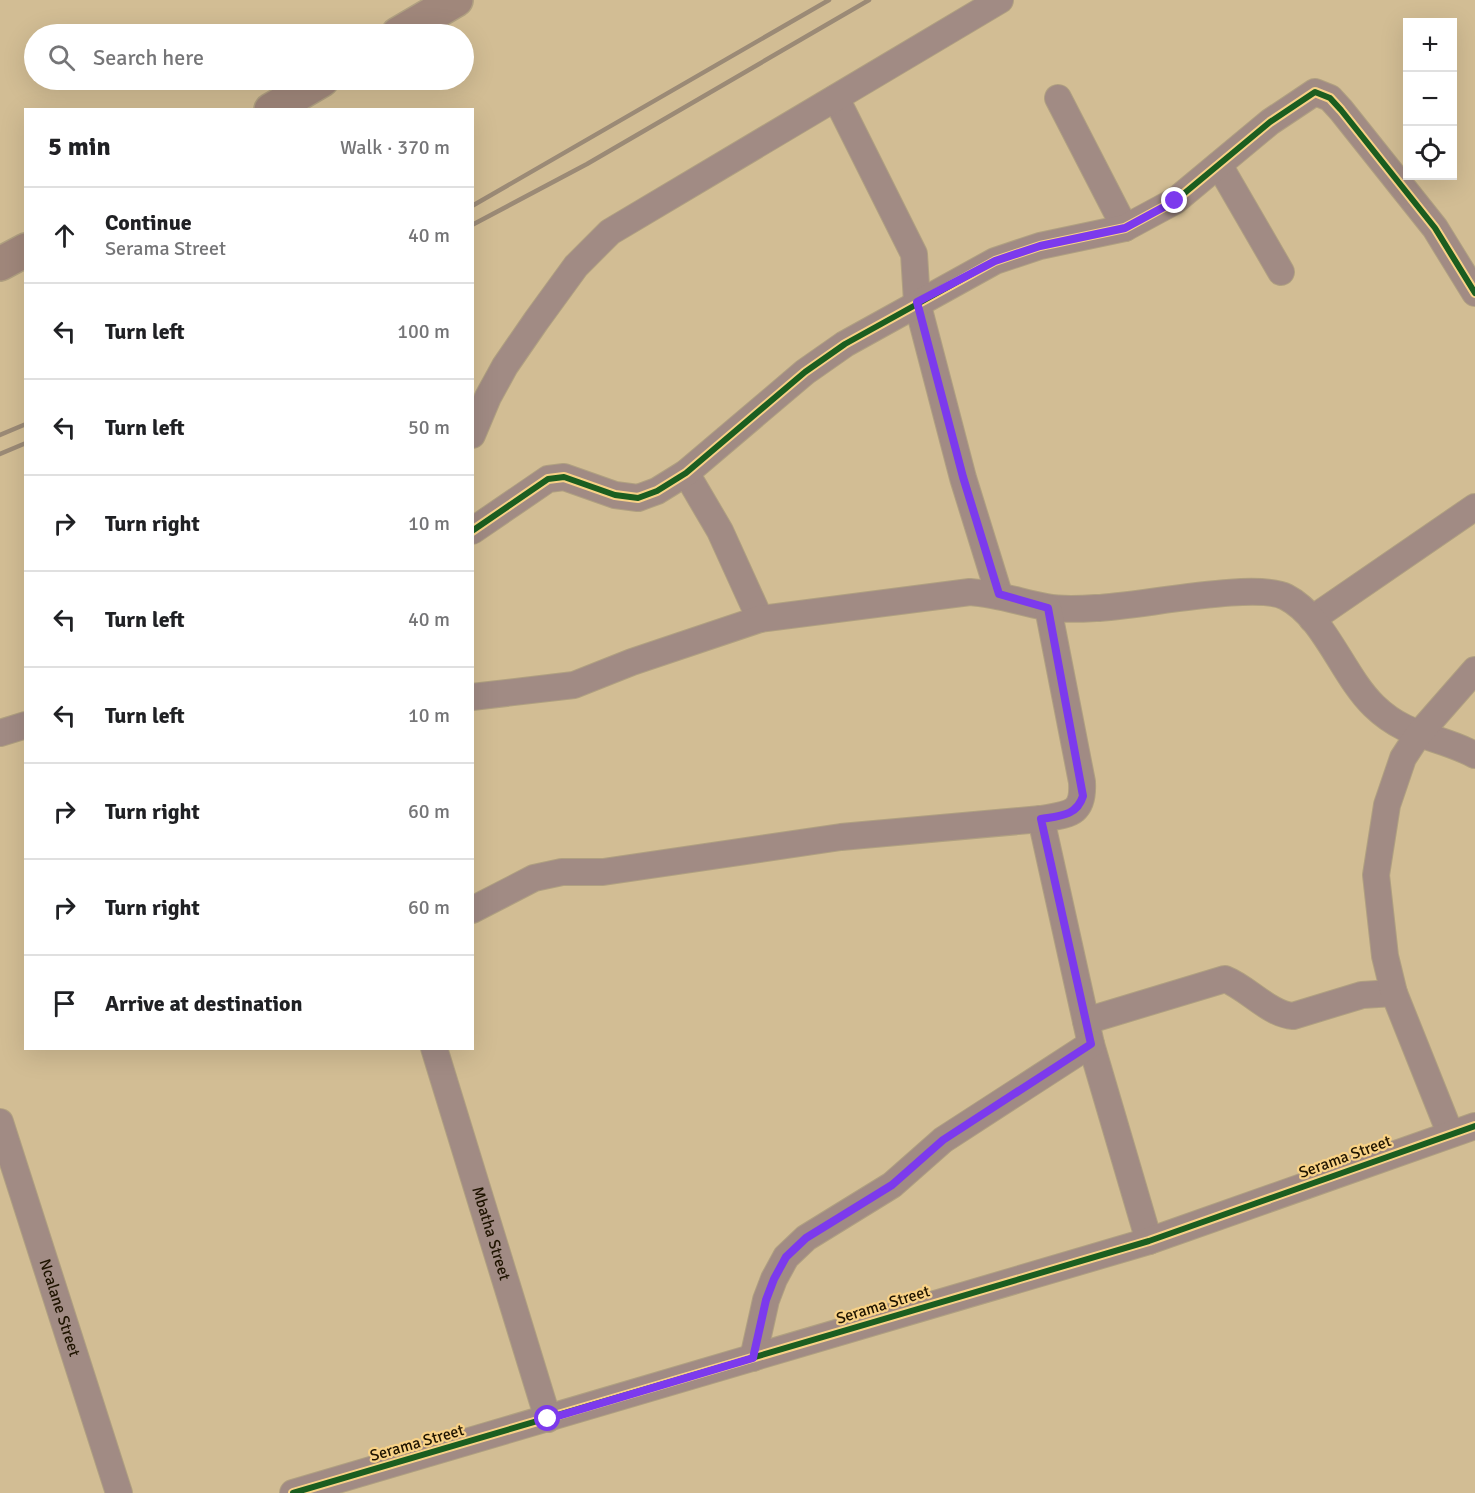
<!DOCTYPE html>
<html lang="en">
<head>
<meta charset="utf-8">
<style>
  :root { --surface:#fff; --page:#f2f2f2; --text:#202124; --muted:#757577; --line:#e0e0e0 }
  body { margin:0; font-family:Signika,sans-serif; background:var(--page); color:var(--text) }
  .controls { position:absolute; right:18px; top:18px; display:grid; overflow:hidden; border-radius:0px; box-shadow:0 6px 24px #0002 }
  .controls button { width:54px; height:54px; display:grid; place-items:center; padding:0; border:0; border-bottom:2px solid var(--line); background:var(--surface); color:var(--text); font:30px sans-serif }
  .stop { position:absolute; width:18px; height:18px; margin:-14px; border:4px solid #7c3aed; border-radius:50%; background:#fff }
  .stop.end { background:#7c3aed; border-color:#fff; box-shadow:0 2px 6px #0008 }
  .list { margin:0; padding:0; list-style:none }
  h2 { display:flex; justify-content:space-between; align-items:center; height:78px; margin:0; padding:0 24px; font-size:26px }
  h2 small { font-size:20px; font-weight:400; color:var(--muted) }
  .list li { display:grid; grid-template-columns:39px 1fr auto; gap:18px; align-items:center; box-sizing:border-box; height:96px; padding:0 24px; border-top:2px solid var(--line) }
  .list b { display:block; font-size:22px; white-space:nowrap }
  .list p { margin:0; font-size:20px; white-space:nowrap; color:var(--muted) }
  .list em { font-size:20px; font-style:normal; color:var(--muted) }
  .icon { flex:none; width:33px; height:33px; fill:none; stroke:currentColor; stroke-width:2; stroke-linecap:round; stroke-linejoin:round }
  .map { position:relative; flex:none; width:1475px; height:1493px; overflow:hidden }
  .search { position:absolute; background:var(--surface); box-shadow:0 6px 24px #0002; left:24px; top:24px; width:450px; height:66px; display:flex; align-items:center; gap:15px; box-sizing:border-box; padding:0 21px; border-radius:33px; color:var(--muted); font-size:22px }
  .panel { position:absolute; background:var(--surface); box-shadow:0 6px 24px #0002; left:24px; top:108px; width:450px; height:942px; border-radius:0px }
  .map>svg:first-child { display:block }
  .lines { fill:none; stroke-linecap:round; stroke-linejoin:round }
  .street-casing { stroke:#b0a081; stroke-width:28 }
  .secondary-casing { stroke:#b0a081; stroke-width:36 }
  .street { stroke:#a18b84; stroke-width:26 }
  .secondary { stroke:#a0877b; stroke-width:33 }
  .rail { stroke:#9b8a76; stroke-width:4.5 }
  .cycleway-casing { stroke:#f8d287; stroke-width:10 }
  .cycleway { stroke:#1b5e20; stroke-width:6 }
  .route { stroke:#7c3aed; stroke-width:8 }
  .labels { text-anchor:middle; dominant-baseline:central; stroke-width:4.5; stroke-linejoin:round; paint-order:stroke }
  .street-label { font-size:16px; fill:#1f1400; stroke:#f8d287 }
</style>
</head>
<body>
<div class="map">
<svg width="1475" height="1493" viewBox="0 0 1475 1493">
  <rect width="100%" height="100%" fill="#d2bd94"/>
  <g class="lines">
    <g class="street-casing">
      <g id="street">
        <path d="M836,98L914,254L917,302L963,478L999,594"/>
        <path d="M1058,98L1125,228"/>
        <path d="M1219,165L1281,272"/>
        <path d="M472,435L488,397L505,366L536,321L576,266L610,232L1000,0"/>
        <path d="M686,473L720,531L760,619"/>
        <path d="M472,531L548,479L564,477L615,495L638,498L657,491L686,473L805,372L845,344L995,261L1040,246L1125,228L1175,201L1270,122L1315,92L1330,98L1341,110L1435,228L1475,293"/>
        <path d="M1312,619L1475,507"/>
        <path d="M472,697L574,685L632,662L760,619L970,592C997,594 1020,602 1046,607C1061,610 1080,609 1096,608C1136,607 1255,581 1286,597C1325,617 1342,675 1374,706C1407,738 1437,735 1475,755"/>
        <path d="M0,733L26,725"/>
        <path d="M1041,819L1091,1044L1149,1241"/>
        <path d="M472,910L534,878L562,872H603L841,837L1041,819C1069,814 1084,815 1082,782L1048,608"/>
        <path d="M1086,1021L1225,979C1248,988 1269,1014 1293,1016L1362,995L1394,993"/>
        <path id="s1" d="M434,1048L548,1419"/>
        <path id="s2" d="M0,1122L119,1493"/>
        <path d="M1450,1133L1394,993L1385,956L1376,875L1387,805L1403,758L1418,735L1475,670"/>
        <path d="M753,1358L766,1300L774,1279L786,1257L806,1238L892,1185L943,1140L1091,1044"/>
        <path d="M293,1493L1149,1241L1475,1126"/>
      </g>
    </g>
    <g class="secondary-casing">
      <path id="secondary" d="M398,34L456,0
        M271,110L322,80
        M0,264L26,250"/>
    </g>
    <use href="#street" class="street"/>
    <use href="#secondary" class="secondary"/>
    <path class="rail" d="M472,206L829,0
      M472,225L587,164L869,0
      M0,435L26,424
      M0,454L26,443"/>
    <g class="cycleway-casing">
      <path id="cycleway" d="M472,531L548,479L564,477L615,495L638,498L657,491L686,473L805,372L845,344L995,261L1040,246L1125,228L1175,201L1270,122L1315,92L1330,98L1341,110L1435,228L1475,293
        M293,1493L1149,1241L1475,1126"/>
    </g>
    <use href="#cycleway" class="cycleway"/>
  </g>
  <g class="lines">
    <path class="route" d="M548,1419L753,1358L766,1300L774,1279L786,1257L806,1238L892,1185L943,1140L1091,1044L1041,819C1059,816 1077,816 1083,796L1048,608L999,594L963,477L917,302L995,261L1040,246L1125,228L1175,201"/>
  </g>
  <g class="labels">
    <g class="street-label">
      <text transform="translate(1345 1157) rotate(-20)">Serama Street</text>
      <text stroke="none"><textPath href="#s1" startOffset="194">Mbatha Street</textPath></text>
      <text transform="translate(883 1305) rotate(-17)">Serama Street</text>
      <text stroke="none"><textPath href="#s2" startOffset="195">Ncalane Street</textPath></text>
      <text transform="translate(417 1443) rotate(-16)">Serama Street</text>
    </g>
  </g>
</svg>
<div class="controls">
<button>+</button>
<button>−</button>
<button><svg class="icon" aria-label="locate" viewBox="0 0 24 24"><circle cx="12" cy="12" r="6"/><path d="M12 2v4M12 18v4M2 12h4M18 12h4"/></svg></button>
</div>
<div class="stop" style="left:548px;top:1419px"></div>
<div class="stop end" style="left:1175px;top:201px"></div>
<div class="search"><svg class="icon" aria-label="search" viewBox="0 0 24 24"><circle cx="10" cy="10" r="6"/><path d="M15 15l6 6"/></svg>Search here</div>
<section class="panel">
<h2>5 min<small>Walk · 370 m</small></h2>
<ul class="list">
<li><svg class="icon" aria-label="ahead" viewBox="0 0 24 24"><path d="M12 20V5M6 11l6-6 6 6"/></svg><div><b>Continue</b><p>Serama Street</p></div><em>40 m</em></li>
<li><svg class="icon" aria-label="left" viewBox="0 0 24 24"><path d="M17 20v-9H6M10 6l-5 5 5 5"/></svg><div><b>Turn left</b></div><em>100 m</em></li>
<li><svg class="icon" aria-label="left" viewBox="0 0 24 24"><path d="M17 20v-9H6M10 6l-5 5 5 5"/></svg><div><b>Turn left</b></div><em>50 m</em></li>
<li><svg class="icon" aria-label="right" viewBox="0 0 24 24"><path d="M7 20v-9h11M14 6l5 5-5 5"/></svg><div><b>Turn right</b></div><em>10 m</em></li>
<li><svg class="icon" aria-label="left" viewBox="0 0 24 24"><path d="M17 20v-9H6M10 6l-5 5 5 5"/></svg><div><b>Turn left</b></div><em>40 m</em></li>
<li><svg class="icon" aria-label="left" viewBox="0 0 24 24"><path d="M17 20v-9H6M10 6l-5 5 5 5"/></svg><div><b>Turn left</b></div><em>10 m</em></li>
<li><svg class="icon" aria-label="right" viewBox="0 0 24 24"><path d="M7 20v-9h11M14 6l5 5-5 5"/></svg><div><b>Turn right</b></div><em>60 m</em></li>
<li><svg class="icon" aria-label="right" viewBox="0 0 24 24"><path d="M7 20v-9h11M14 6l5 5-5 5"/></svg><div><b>Turn right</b></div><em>60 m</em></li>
<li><svg class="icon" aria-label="arrive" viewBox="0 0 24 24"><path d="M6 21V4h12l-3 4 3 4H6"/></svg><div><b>Arrive at destination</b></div></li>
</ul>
</section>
</div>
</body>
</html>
